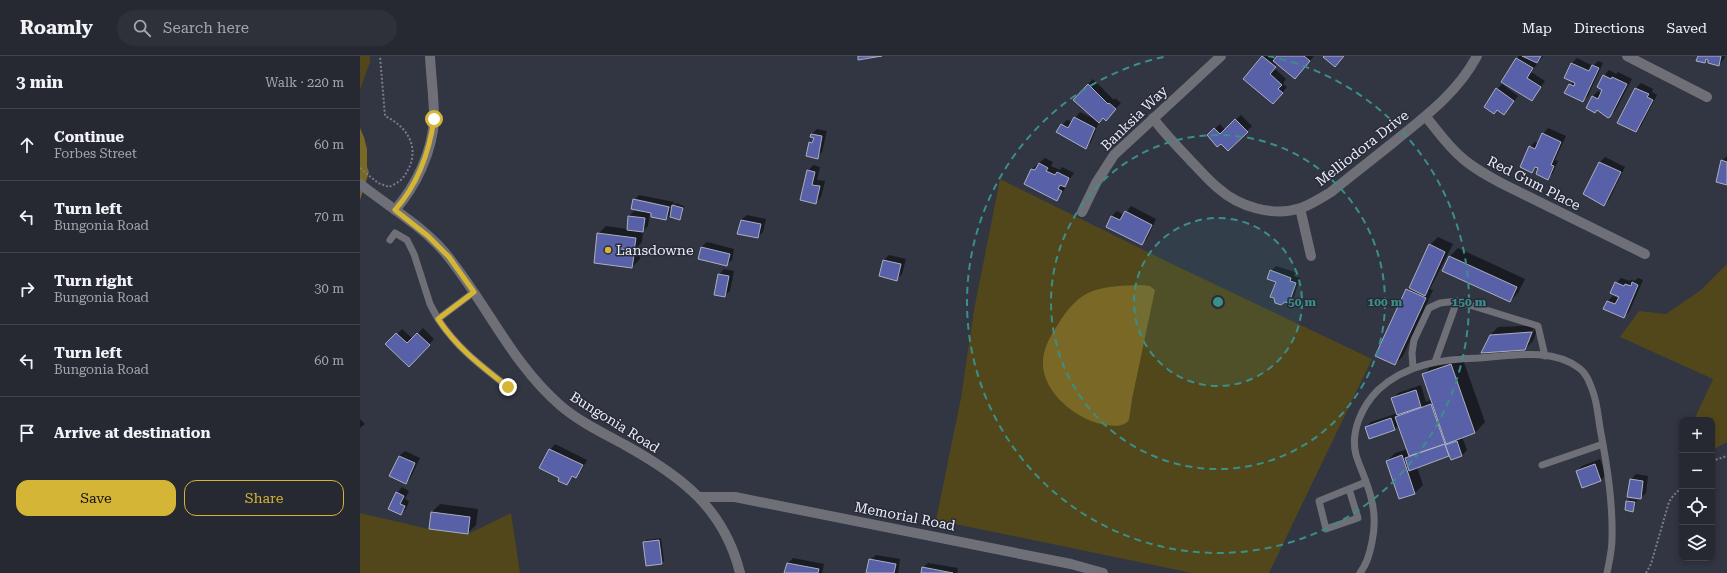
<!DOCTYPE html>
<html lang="en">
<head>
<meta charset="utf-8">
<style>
  :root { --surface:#262832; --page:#2e303a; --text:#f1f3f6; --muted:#a4a6ac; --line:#42444d; --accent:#d5b535 }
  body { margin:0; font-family:"Roboto Serif",serif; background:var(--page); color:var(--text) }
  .controls { position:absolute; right:12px; bottom:12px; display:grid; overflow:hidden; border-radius:8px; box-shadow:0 2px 6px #0003 }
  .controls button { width:36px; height:36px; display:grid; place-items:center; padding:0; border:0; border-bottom:1px solid var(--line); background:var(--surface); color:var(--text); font:20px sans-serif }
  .stop { position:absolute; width:12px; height:12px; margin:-9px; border:3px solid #d5b535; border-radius:50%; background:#fff }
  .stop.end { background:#d5b535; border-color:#fff; box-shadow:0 1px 4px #0008 }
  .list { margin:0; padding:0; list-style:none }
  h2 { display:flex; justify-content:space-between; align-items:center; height:52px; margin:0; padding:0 16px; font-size:17px }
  h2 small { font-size:13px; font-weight:400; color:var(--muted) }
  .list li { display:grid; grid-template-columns:26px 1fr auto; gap:12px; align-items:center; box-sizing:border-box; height:72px; padding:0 16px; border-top:1px solid var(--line) }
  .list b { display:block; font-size:15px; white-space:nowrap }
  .list p { margin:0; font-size:13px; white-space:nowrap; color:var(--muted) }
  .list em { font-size:13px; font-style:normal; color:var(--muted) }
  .actions { display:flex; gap:8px; padding:12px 16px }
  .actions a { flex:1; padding:9px 0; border:1px solid var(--accent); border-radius:12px; text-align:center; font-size:14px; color:var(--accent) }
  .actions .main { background:var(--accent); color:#111 }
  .icon { flex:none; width:22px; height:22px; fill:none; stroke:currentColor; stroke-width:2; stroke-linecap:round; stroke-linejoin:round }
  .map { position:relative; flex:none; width:1367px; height:517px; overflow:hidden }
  header { display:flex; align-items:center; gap:24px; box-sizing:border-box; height:56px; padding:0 20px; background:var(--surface); border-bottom:1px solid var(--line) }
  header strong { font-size:19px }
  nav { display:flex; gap:22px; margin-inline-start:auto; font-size:14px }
  .search { width:280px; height:36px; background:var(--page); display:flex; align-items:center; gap:10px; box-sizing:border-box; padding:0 14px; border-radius:22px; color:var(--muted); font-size:15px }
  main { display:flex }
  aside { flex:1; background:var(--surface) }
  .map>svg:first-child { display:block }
  .green { fill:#52471b }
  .water { fill:#7a6926 }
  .shadow { fill:#0007; fill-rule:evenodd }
  .building { fill:#5861a7; stroke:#acafc0 }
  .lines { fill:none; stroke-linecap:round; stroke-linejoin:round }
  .path { stroke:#7a7c88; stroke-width:2; stroke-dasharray:2 2; stroke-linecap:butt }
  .service { stroke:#6f7077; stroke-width:7 }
  .minor { stroke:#6f7077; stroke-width:10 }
  .tertiary { stroke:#6f7077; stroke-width:10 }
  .route { stroke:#d5b535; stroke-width:5 }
  .ring { fill:none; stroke:#3b8e89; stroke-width:2; stroke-dasharray:7 5 }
  .poi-dot { fill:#d5b535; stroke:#282b38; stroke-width:1.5 }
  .labels { text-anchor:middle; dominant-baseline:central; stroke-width:3; stroke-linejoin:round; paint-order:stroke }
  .street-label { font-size:14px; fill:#eaecf5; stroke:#282b38 }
  .poi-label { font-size:14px; fill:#eaecf5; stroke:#282b38; text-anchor:start }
  .centre { fill:#3b8e89; stroke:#282b38; stroke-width:2 }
  .ring-label { font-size:12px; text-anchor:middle; font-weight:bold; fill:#3b8e89; stroke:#282b38; stroke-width:3; stroke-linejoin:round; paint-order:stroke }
</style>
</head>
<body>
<header>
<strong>Roamly</strong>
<div class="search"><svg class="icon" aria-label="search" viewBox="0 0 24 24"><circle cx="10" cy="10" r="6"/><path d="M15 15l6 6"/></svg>Search here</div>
<nav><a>Map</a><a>Directions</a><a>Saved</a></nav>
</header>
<main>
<aside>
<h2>3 min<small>Walk · 220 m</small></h2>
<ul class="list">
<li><svg class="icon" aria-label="ahead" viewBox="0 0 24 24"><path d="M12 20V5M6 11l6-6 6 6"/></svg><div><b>Continue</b><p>Forbes Street</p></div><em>60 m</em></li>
<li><svg class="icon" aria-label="left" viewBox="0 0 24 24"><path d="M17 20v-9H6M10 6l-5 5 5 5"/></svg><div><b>Turn left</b><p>Bungonia Road</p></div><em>70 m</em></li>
<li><svg class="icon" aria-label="right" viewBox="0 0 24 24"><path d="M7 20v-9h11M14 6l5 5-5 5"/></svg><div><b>Turn right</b><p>Bungonia Road</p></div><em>30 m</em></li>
<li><svg class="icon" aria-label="left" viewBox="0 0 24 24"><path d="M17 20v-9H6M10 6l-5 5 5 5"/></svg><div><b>Turn left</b><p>Bungonia Road</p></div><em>60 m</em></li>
<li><svg class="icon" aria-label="arrive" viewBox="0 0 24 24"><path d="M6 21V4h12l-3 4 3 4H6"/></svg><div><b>Arrive at destination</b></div></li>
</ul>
<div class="actions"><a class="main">Save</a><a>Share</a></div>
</aside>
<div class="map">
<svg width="1367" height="517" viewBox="0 0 1367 517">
  <rect width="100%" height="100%" fill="#323542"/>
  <path class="green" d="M0,0H10V6L0,34Z
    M640,123L808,206L1012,303L909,517H832L576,464L601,342L614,254Z
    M1367,208V386L1352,394V364H1334L1353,323L1260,281L1279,255L1306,258L1341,234Z
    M0,457L69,473L108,478L151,457L160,517H0Z"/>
  <path class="water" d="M0,72L4,81L7,93V111L9,116L0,144Z
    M782,229L790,230L795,234L772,343L769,364C764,371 755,370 747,369C719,366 684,338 683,309C682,293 691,279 699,267C706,255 716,243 728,237C745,229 765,230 782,229Z"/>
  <path class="shadow" d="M904,0H914L917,2L919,0H954L940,16L918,7L914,12L926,23L923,28L927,31L918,42L884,22Z
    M1159,0H1183L1171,16L1185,25L1171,44L1142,25Z
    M1339,0H1365L1364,3L1359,9L1348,3L1345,6Z
    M1217,2L1233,10L1238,5L1243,7L1228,40L1223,45L1206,37L1213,25L1212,7Z
    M1249,14L1256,18L1258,16L1272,23L1255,55L1248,61L1237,53L1227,52L1233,40L1238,35L1242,37L1244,20Z
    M733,23L754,44L755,42L761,47L751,58L744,61L739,66L731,86L726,91L702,69L707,64L712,66L720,56L738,65L728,28Z
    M1281,27L1293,33L1292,36L1297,39L1281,70L1276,75L1259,66L1276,32Z
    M1142,28L1158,40L1144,58L1137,33Z
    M881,59L892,70L868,94L861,87L848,79L860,68L865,74Z
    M1188,72L1206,80L1195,104L1198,105L1193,117L1188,122L1177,111L1172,116L1170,91L1175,86L1178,87L1183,78Z
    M457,73L467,75L462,96L457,101L450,87L454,83L455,81L452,78Z
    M1367,100V128L1362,105Z
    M1245,101L1265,111L1249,144L1244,149L1225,138L1240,106Z
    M685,102L693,106L691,110L700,114L702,111L714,117L705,129L706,130L702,138L697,143L665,128L672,113Z
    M453,109L460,111L457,124L465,125L461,141L456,147L448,115Z
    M279,139L314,146L313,150L316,147L324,150L322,160L320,162L309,160L306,163L290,156L288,170L283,175L282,186L277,191H281L280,203L272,211L238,178L246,170L268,173L269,160L274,155L283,156L274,144ZM277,143L314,151V153L277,145Z
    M771,150L796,163L787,183L781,188L752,160L757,155L764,159Z
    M387,159L406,163L403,176L398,181L379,177L381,164Z
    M1078,181L1093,188L1070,233L1073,234L1043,300L1035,308L1047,234L1050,230L1070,189Z
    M347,186L374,193L372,204L366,209L341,191Z
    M1098,192L1165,223L1158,237L1150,245L1084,214L1090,200Z
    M529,199L546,203L542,218L537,223L524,204Z
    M916,210L935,216L934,220L940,222L934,241L929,246L915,241L917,226L911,215Z
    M364,213L374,215L370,235L364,240L359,219Z
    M1261,222L1270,225L1271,224L1275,225L1278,222L1283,224L1269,256L1264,261L1248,245L1253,240L1259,243L1260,240L1256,227Z
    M1179,269L1173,285L1165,293L1130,279L1138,271ZM1174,271L1175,272L1169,287H1167Z
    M63,272L74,283L49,309L27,288L42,273L53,283Z
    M1101,298L1125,366L1115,377L1102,381L1107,394L1102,400L1090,399L1057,411L1063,429L1055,437L1040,442L1027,405L1035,397L1048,393L1039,369L1035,373L1006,371L1011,366L1038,357L1033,342L1038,337L1061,329L1066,346L1071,344L1063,319L1073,308Z
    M0,363L5,368L0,372Z
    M195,388L227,404L221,415L216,420L214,419L207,428L200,421L181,412L190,394Z
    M45,395L60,402L51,421L46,427L39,400Z
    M1240,403L1246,419L1241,424L1223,431L1217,415L1222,410Z
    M1276,418L1288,420L1286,437L1280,442L1271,424Z
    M42,431L49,435L45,443L49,445L46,453L41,458L37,437Z
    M1269,443L1277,444L1275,452L1273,455L1266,454L1267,445Z
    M80,448L118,453L116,469L108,477L72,456Z
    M301,482L304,505L302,507L284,487L286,484Z
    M516,499L540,503L538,517H507L510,504Z
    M433,502L464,508L462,517H425L428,507Z
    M568,507L598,512L597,517H562L563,512Z"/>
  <path class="building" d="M498,0H522L498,4Z
    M902,0L916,11L910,18L922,29L918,33L923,37L913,48L883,23Z
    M917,0H944L950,5L935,23L913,5Z
    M964,0H984L975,11L963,1Z
    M1162,0H1181L1177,7Z
    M1338,0H1361L1359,10L1348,7V4L1346,3L1345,7L1336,5Z
    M1156,2L1173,12L1167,22L1181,31L1172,45L1141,26Z
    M1211,7L1229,15L1232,9L1239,12L1223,46L1204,37L1209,28L1214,30L1215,27L1204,22Z
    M1243,19L1251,23L1252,21L1267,28L1250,61L1248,62L1237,54L1235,57L1226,52L1232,40L1238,43L1242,34L1237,31Z
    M728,28L748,48L749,47L756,53L746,65L743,62L739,67L713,44Z
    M1136,32L1154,45L1144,59L1137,54L1134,58L1124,51Z
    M1275,32L1289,38L1287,41L1293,44L1276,76L1257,67Z
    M714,61L735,72L726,93L696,76L701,68L708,72Z
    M875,63L888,76L868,95L861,88L857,91L847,79L854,72L860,78Z
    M1182,77L1201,86L1191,109L1194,110L1188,124L1176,118L1178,112L1175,111L1172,117L1160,111L1169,90L1175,93Z
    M451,78L462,80L458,103L446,100L449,86L452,87L454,82L450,81Z
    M1361,104L1367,106V129L1356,126Z
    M1239,106L1261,116L1244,150L1223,138Z
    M679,107L688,112L686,115L695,119L697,116L709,122L705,131L700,129L698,133L702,135L697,145L664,128L671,113L675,114Z
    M447,114L455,116L452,129L460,130L456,148L440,144Z
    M273,143L309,151L306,164L291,161V157L271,153Z
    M312,149L323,152L320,164L310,161Z
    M765,155L792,169L782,189L746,171L751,160L760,164Z
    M268,160L285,162L283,176L267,174Z
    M381,164L401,168L398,182L377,178Z
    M237,177L276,182L274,195L260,193V197L274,199L272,212L234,207Z
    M1069,188L1085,196L1065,240L1049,232Z
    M341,191L370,198L367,210L338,203Z
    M1089,200L1157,231L1150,246L1082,215Z
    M523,204L541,208L537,225L519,220Z
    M910,214L931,222L930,225L936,227L929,247L925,246L921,249L915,247L914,242L910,241L916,226L907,223Z
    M358,218L369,220L365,241L354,239Z
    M1255,226L1264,230L1265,228L1271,230L1272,226L1278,229L1264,262L1243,253L1247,245L1255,248L1259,241L1250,237Z
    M1046,233L1066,242L1035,309L1015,300Z
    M1172,276L1165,294L1121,297L1130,279Z
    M36,277L47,287L57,277L70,289L49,311L25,288Z
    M1091,308L1115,377L1086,388L1062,318Z
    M1056,334L1061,351L1037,359L1031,342Z
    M1071,348L1085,388L1049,400L1035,361Z
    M1031,362L1035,374L1009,383L1005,371Z
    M1097,385L1102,400L1091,404L1085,389Z
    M1085,388L1089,400L1049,415L1045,402Z
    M189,393L223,409L216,422L212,420L207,429L198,425L199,422L179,412Z
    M1042,399L1055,438L1039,443L1026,405Z
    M39,400L55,407L46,428L29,420Z
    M1235,408L1241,425L1222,432L1216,415Z
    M1270,423L1283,425L1281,443L1267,441Z
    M36,436L44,440L40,448L45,450L41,459L28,453Z
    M1266,445L1275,446L1273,456L1265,454Z
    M71,456L110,461L108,478L69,473Z
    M299,484L302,508L286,510L283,486Z
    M509,503L536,508L534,517H506Z
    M427,507L459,513L458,517H424Z
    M562,511L593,517H561Z"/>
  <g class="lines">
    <path class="path" d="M0,112L18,127L29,131C33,129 39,126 42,123C62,98 52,73 25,60L20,0
      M1352,405L1367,400
      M1286,517L1291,508L1309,446L1313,440L1322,431"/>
    <path class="service" d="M30,184L35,177L47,184L54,198L70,248L78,263
      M114,236L78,263C98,293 120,309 148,331
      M1097,245L1178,270L1185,300
      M1053,312L1052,297L1054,284L1069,252L1080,247L1097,245L1075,306
      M1182,409L1243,388
      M989,433L998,462L966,473L959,445L1006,426
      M1000,517C1007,508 1010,497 1012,486C1015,472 1015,459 1012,446C1009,429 1001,415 996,399C990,376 1002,350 1018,334C1046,308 1082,303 1119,302C1150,300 1192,291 1219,312C1226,317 1229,325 1232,333C1237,345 1238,359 1240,372C1247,409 1253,446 1252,483C1252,495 1249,506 1247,517"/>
    <path class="minor" d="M1267,0L1347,41
      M1066,61C1077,74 1087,89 1101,101C1113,112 1128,120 1143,128L1285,198
      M793,62C804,77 817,90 830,104C839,113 848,124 858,132C879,151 913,161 941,152C952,148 961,142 971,136C992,119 1014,102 1035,85C1066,60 1098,36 1117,0
      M940,152L951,200
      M35,154C56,130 73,95 74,62C74,41 71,21 70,0
      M722,156L736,127L754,99L861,0
      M340,441H375L711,508L743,517"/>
    <path class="tertiary" d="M0,128C29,151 68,173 90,203C128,251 154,310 201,350C220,366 243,377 265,389C321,420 364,452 380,517"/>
  </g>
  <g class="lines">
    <path class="route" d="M74,63C69,98 58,128 35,154L68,180L89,201L114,236L78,263C98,293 120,309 148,331"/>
  </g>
  <circle cx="858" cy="246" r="84" fill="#3b8e89" fill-opacity=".12"/>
  <g class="ring">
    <circle cx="858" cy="246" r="84"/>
    <circle cx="858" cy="246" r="167"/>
    <path d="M908 0A251 251 0 1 1 808 0"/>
  </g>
  <circle class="poi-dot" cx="248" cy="194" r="4"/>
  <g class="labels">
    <g class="street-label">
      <text transform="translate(774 62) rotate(-44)">Banksia Way</text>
      <text transform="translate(1002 92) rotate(-38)">Melliodora Drive</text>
      <text transform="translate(1174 127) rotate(27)">Red Gum Place</text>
      <text transform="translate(255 366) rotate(32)">Bungonia Road</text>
      <text transform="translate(545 460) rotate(11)">Memorial Road</text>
    </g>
    <g class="poi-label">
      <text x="256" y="194">Lansdowne</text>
    </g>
  </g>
  <circle cx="858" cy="246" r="6" class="centre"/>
  <g class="ring-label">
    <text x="942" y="250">50 m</text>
    <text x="1025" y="250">100 m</text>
    <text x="1109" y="250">150 m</text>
  </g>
</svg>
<div class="controls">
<button>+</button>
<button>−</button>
<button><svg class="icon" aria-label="locate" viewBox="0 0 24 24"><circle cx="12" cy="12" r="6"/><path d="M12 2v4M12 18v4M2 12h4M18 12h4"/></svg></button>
<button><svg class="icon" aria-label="layers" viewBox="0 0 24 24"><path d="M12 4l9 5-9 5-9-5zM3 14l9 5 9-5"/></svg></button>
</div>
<div class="stop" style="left:74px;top:63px"></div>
<div class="stop end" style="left:148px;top:331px"></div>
</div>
</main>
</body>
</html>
